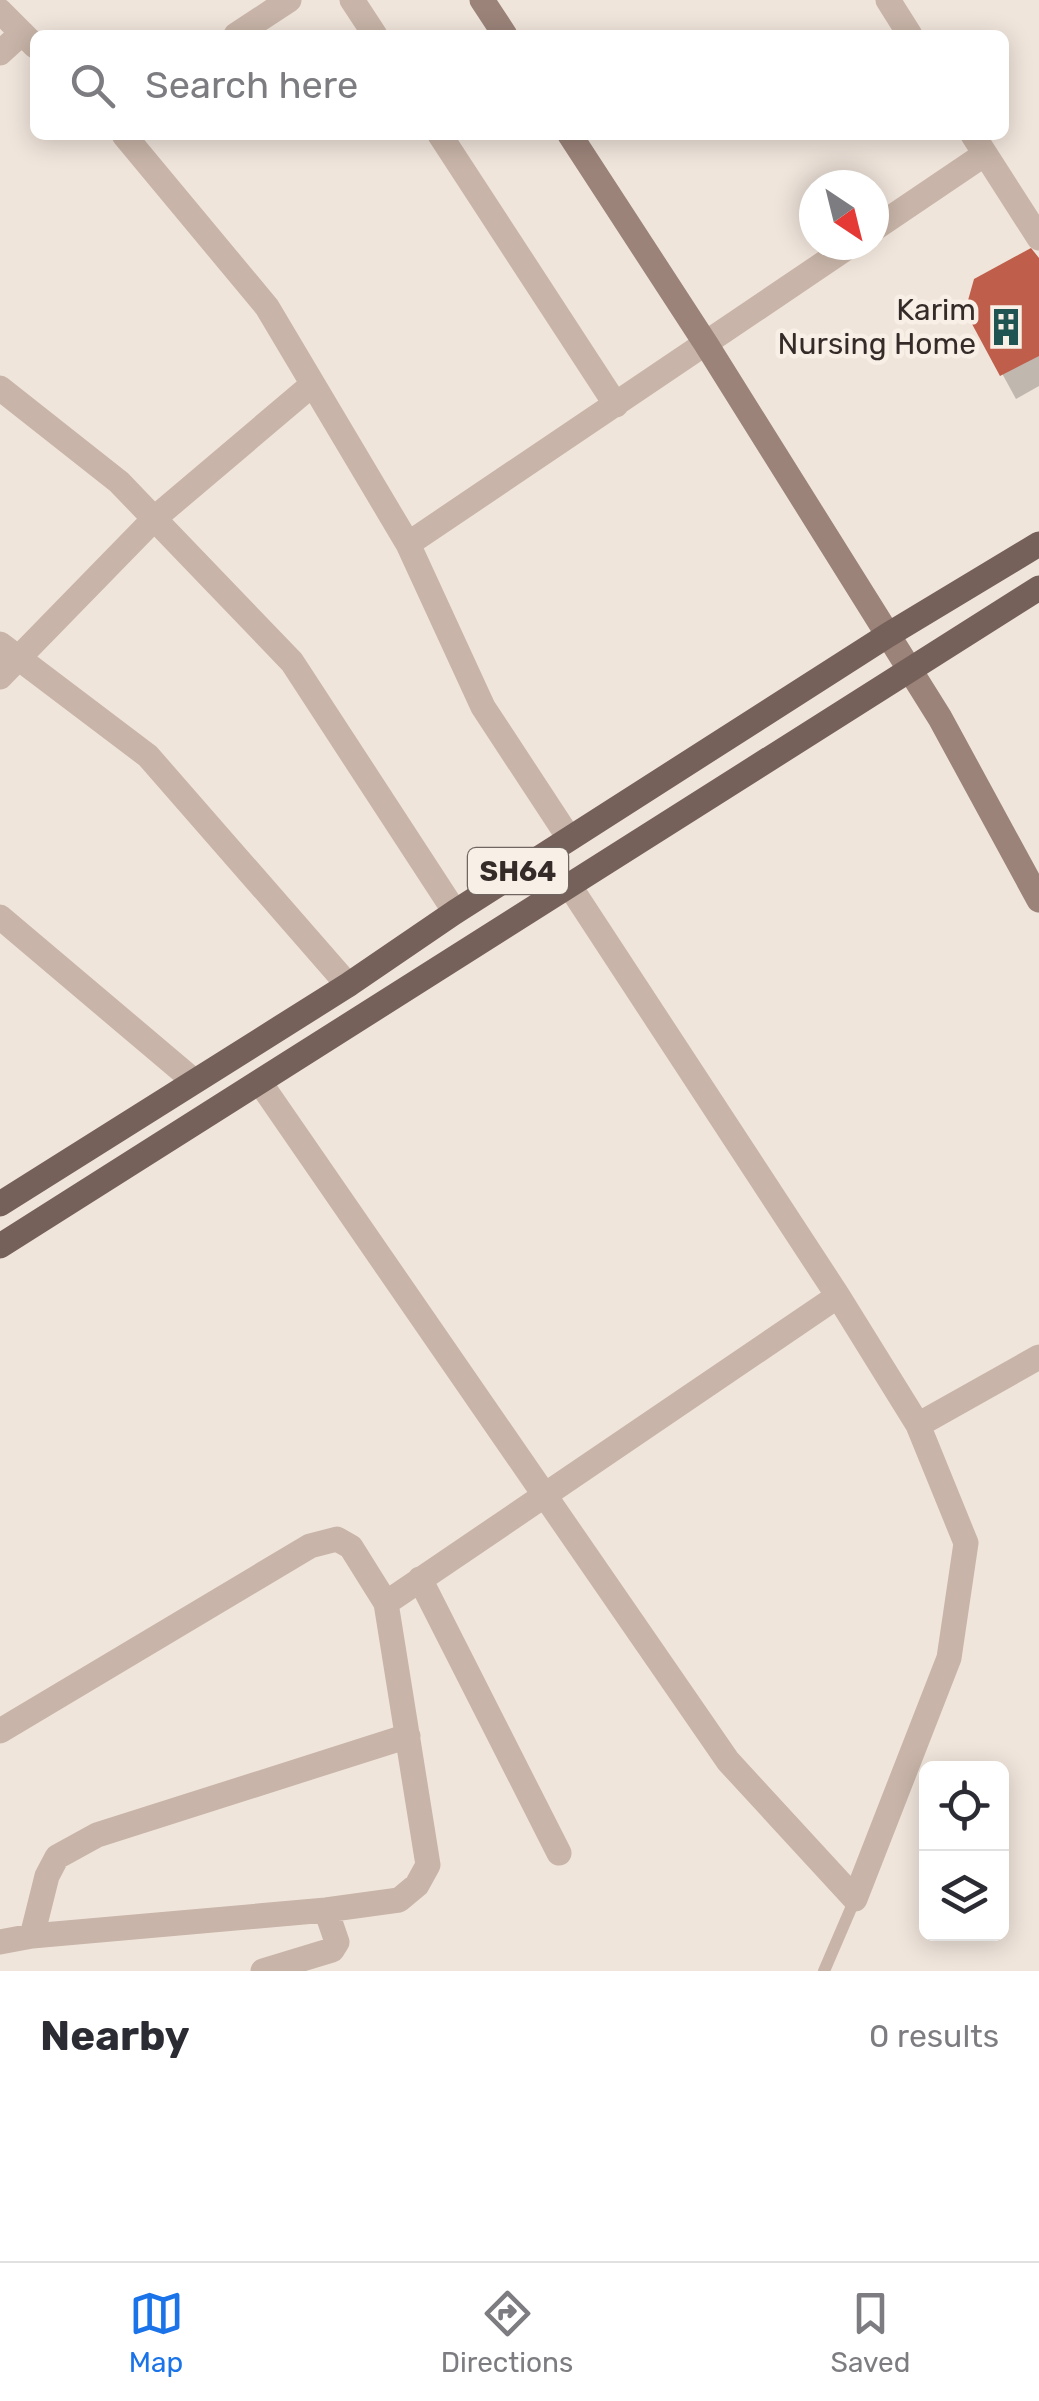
<!DOCTYPE html>
<html lang="en">
<head>
<meta charset="utf-8">
<style>
  :root { --surface:#fff; --page:#f7f7f7; --text:#2b2b33; --muted:#7c7c81; --line:#e1e1e2; --accent:#1a73e8 }
  body { margin:0; font-family:Rubik,sans-serif; background:var(--page); color:var(--text) }
  .controls { position:absolute; right:30px; bottom:30px; display:grid; overflow:hidden; border-radius:15px; box-shadow:0 5px 25px #0003 }
  .controls button { width:90px; height:90px; display:grid; place-items:center; padding:0; border:0; border-bottom:2px solid var(--line); background:var(--surface); color:var(--text); font:50px sans-serif }
  .compass { position:absolute; left:799px; top:170px; width:90px; height:90px; border-radius:50%; background:var(--surface); box-shadow:0 5px 25px #0003; rotate:145deg }
  .list { margin:0; padding:0; list-style:none }
  h2 { display:flex; justify-content:space-between; align-items:center; height:130px; margin:0; padding:0 40px; font-size:42px }
  h2 small { font-size:32px; font-weight:400; color:var(--muted) }
  .icon { flex:none; width:55px; height:55px; fill:none; stroke:currentColor; stroke-width:2; stroke-linecap:round; stroke-linejoin:round }
  .map { position:relative; flex:none; width:1039px; height:1971px; overflow:hidden }
  .search { position:absolute; background:var(--surface); box-shadow:0 5px 25px #0003; left:30px; right:30px; top:30px; height:110px; display:flex; align-items:center; gap:25px; box-sizing:border-box; padding:0 35px; border-radius:15px; color:var(--muted); font-size:38px }
  .sheet { height:290px; background:var(--surface) }
  nav { display:flex; justify-content:space-around; align-items:center; box-sizing:border-box; height:140px; border-top:2px solid var(--line); background:var(--surface); font-size:28px; color:var(--muted) }
  nav a { display:grid; justify-items:center; gap:5px }
  nav .on { color:var(--accent) }
  .map>svg:first-child { display:block }
  .shadow { fill:#0003 }
  .building { fill:#bf5e4a }
  .lines { fill:none; stroke-linecap:round; stroke-linejoin:round }
  .lane { stroke:#c8b4a8; stroke-width:12 }
  .street { stroke:#c8b4a8; stroke-width:25 }
  .secondary { stroke:#9b8379; stroke-width:25 }
  .primary { stroke:#76615a; stroke-width:25 }
  .labels { text-anchor:middle; dominant-baseline:central; stroke-width:9; stroke-linejoin:round; paint-order:stroke }
  .shield { fill:#f8efe7; stroke:#706661; stroke-width:2.5 }
  .shield-label { font-size:28px; font-weight:bold; fill:#352b28 }
  .poi-label { font-size:30px; fill:#352b28; stroke:#f8efe7; text-anchor:end }
</style>
</head>
<body>
<div class="map">
<svg width="1039" height="1971" viewBox="0 0 1039 1971">
  <rect width="100%" height="100%" fill="#f0e5db"/>
  <path class="shadow" d="M1039,262V386L1016,399L968,311Z"/>
  <path class="building" d="M1031,248L1039,258V356L1000,376L965,311L974,279Z"/>
  <g class="lines">
    <path class="lane" d="M824,1971L855,1899"/>
    <path class="street" d="M352,0L375,35
      M888,0L910,35
      M0,11L35,46
      M236,35L289,0
      M0,53L22,33
      M124,135L267,307L408,544L483,707L569,838
      M440,135L616,405
      M973,135L1039,238
      M874,229L985,154
      M0,388L119,482L292,662L455,912
      M408,544L851,245
      M0,644L148,756L348,985
      M0,677L156,517L313,384
      M569,885L838,1296L918,1425
      M0,917L194,1081
      M261,1084L728,1761L855,1899L949,1658L966,1543L918,1425L1039,1357
      M420,1579L559,1853
      M0,1731L310,1546L337,1539L351,1547L386,1603
      M32,1936L47,1876L57,1857L97,1835L408,1736
      M0,1942L32,1936L326,1910L399,1900L417,1885L428,1865L386,1603L838,1296
      M263,1971L332,1950L337,1942L326,1910"/>
    <path class="secondary" d="M482,0L505,35
      M570,135L706,344L940,718L1039,900"/>
    <path class="primary" d="M0,1204L348,985L455,912L888,635L1039,544
      M0,1246L1039,588"/>
  </g>
  <defs>
    <g id="building-bare" transform="scale(3)"><path d="M-4-6H4V6H1V3H-1V6H-4ZM-2.5-4.3h1.7v1.8h-1.7ZM.8-4.3h1.7v1.8H.8ZM-2.5-1h1.7V.8h-1.7ZM.8-1h1.7V.8H.8Z" fill="#205453" stroke="#f8efe7" stroke-width="2.5" paint-order="stroke"/></g>
  </defs>
  <g fill-rule="evenodd">
    <use href="#building-bare" x="1006" y="327"/>
  </g>
  <g class="labels">
    <rect class="shield" x="468" y="848" width="100" height="46" rx="8"/>
    <g class="shield-label">
      <text x="518" y="871">SH64</text>
    </g>
    <g class="poi-label">
      <text x="976" y="310">Karim<tspan x="976" dy="34">Nursing Home</tspan></text>
    </g>
  </g>
</svg>
<div class="controls">
<button><svg class="icon" aria-label="locate" viewBox="0 0 24 24"><circle cx="12" cy="12" r="6"/><path d="M12 2v4M12 18v4M2 12h4M18 12h4"/></svg></button>
<button><svg class="icon" aria-label="layers" viewBox="0 0 24 24"><path d="M12 4l9 5-9 5-9-5zM3 14l9 5 9-5"/></svg></button>
</div>
<svg class="compass" viewBox="-18 -18 36 36"><path d="M0-13l5 13h-10z" fill="#e53935"/><path d="M0 13l5-13h-10z" fill="#7c7c81"/></svg>
<div class="search"><svg class="icon" aria-label="search" viewBox="0 0 24 24"><circle cx="10" cy="10" r="6"/><path d="M15 15l6 6"/></svg>Search here</div>
</div>
<section class="sheet">
<h2>Nearby<small>0 results</small></h2>
<ul class="list">
</ul>
</section>
<nav>
<a class="on"><svg class="icon" aria-label="map" viewBox="0 0 24 24"><path d="M3 6l6-2 6 2 6-2v14l-6 2-6-2-6 2zM9 4v14M15 6v14"/></svg>Map</a>
<a><svg class="icon" aria-label="directions" viewBox="0 0 24 24"><path d="M12 3l9 9-9 9-9-9zM9 14v-3h6M13 9l2 2-2 2"/></svg>Directions</a>
<a><svg class="icon" aria-label="saved" viewBox="0 0 24 24"><path d="M7 4h10v16l-5-4-5 4z"/></svg>Saved</a>
</nav>
</body>
</html>
